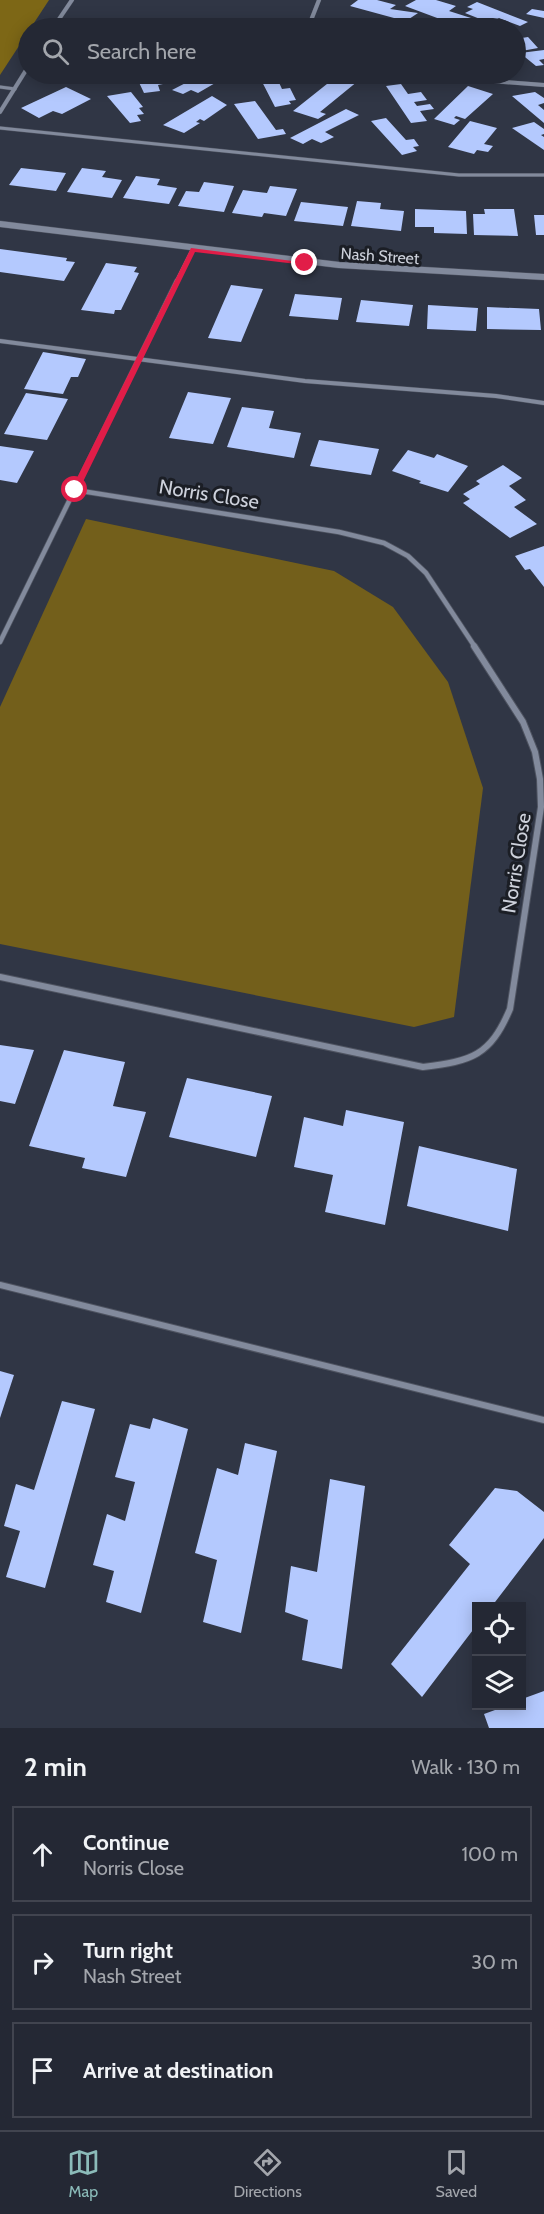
<!DOCTYPE html>
<html lang="en">
<head>
<meta charset="utf-8">
<style>
  :root { --surface:#242834; --page:#303440; --text:#f1f3f6; --muted:#a3a6ac; --line:#41444f; --accent:#8bbbb9 }
  body { margin:0; font-family:Cabin,sans-serif; background:var(--page); color:var(--text) }
  .controls { position:absolute; right:18px; bottom:18px; display:grid; overflow:hidden; border-radius:0px; box-shadow:0 3px 15px #0003 }
  .controls button { width:54px; height:54px; display:grid; place-items:center; padding:0; border:0; border-bottom:2px solid var(--line); background:var(--surface); color:var(--text); font:30px sans-serif }
  .stop { position:absolute; width:18px; height:18px; margin:-14px; border:4px solid #e11d48; border-radius:50%; background:#fff }
  .stop.end { background:#e11d48; border-color:#fff; box-shadow:0 2px 6px #0008 }
  .list { margin:0; padding:0; list-style:none }
  h2 { display:flex; justify-content:space-between; align-items:center; height:78px; margin:0; padding:0 24px; font-size:26px }
  h2 small { font-size:20px; font-weight:400; color:var(--muted) }
  .list li { display:grid; grid-template-columns:39px 1fr auto; gap:18px; align-items:center; box-sizing:border-box; height:96px; margin:0 12px 12px; padding:0 12px; border:2px solid var(--line); border-radius:0px }
  .list b { display:block; font-size:22px; white-space:nowrap }
  .list p { margin:0; font-size:20px; white-space:nowrap; color:var(--muted) }
  .list em { font-size:20px; font-style:normal; color:var(--muted) }
  .icon { flex:none; width:33px; height:33px; fill:none; stroke:currentColor; stroke-width:2; stroke-linecap:round; stroke-linejoin:round }
  .map { position:relative; flex:none; width:544px; height:1728px; overflow:hidden }
  .search { position:absolute; background:var(--surface); box-shadow:0 3px 15px #0003; left:18px; right:18px; top:18px; height:66px; display:flex; align-items:center; gap:15px; box-sizing:border-box; padding:0 21px; border-radius:33px; color:var(--muted); font-size:22px }
  .sheet { height:402px; background:var(--surface) }
  nav { display:flex; justify-content:space-around; align-items:center; box-sizing:border-box; height:84px; border-top:2px solid var(--line); background:var(--surface); font-size:16px; color:var(--muted) }
  nav a { display:grid; justify-items:center; gap:3px }
  nav .on { color:var(--accent) }
  .map>svg:first-child { display:block }
  .green { fill:#735f1b }
  .forest { fill:#7d6716 }
  .building { fill:#b4c9fe }
  .lines { fill:none; stroke-linecap:round; stroke-linejoin:round }
  .service-far2-casing { stroke:#4e5360; stroke-width:4 }
  .service-far1-casing { stroke:#4e5360; stroke-width:5 }
  .service-casing { stroke:#4e5360; stroke-width:8 }
  .minor-far2-casing { stroke:#4e5360; stroke-width:4.5 }
  .minor-far1-casing { stroke:#4e5360; stroke-width:6 }
  .minor-casing { stroke:#4e5360; stroke-width:8 }
  .tertiary-casing { stroke:#4e5360; stroke-width:7 }
  .service-far2 { stroke:#828a9c; stroke-width:3 }
  .service-far1 { stroke:#828a9c; stroke-width:4 }
  .service { stroke:#828a9c; stroke-width:6 }
  .minor-far2 { stroke:#828a9c; stroke-width:4 }
  .minor-far1 { stroke:#828a9c; stroke-width:4.5 }
  .minor { stroke:#828a9c; stroke-width:6 }
  .tertiary { stroke:#828a9c; stroke-width:6 }
  .route { fill:#e11d48 }
  .labels { text-anchor:middle; dominant-baseline:central; stroke-width:6; stroke-linejoin:round; paint-order:stroke }
  .far-street-label { font-size:16px; fill:#cdd1db; stroke:#1b1e25 }
  .street-label { font-size:20px; fill:#cdd1db; stroke:#1b1e25 }
</style>
</head>
<body>
<div class="map">
<svg width="544" height="1728" viewBox="0 0 544 1728">
  <rect width="100%" height="100%" fill="#303645"/>
  <path class="green" d="M86,519L334,571L393,607L448,682L483,788L454,1017L414,1027L0,944V707Z"/>
  <path class="forest" d="M0,0H49L0,75Z"/>
  <path class="building" d="M358,0H377L396,5L390,9L418,13L409,19L416,28H371L396,23L394,18L350,6Z
    M416,0H436L456,6L449,11L471,18L466,21L473,23L464,28L405,6Z
    M477,2L528,22L520,26L499,18L490,23L465,13L473,9L467,7Z
    M532,9L544,11V18L526,14Z
    M368,20L364,28H350L346,22Z
    M528,37L538,48L516,52V39Z
    M544,50V59L539,60L544,65L536,66L520,53Z
    M49,74H73L58,82L44,76Z
    M135,74H163L168,83L158,85L160,91L144,93Z
    M203,74L229,75L198,93L191,90L183,94L172,90Z
    M258,74H275L282,89L290,88L296,100L289,101L291,104L275,107Z
    M337,76L358,81L320,112L326,114L318,119L293,111Z
    M401,84L408,94L421,92L427,100L414,102L417,106L430,104L434,109L420,111L427,121L411,123L386,86Z
    M468,86L493,94L465,119L456,116L454,118L460,120L454,125L434,119Z
    M66,87L91,99L62,114L53,111L39,118L21,108Z
    M131,92L143,107L139,108L144,114L137,115L141,121L130,123L107,96Z
    M535,92L544,98V103L538,105L544,110V123L512,96Z
    M212,96L227,105L204,121L200,119L196,122L200,123L184,133L163,125Z
    M255,101L276,130L283,129L286,134L258,139L234,104Z
    M346,109L359,115L325,132L334,137L321,143L312,139L303,144L290,138Z
    M386,118L406,140L414,139L419,146L413,147L417,151L402,155L371,121Z
    M470,121L497,128L484,144L493,146L488,152L477,150L474,154L448,147Z
    M534,122L544,129V134L541,135L544,137V150L512,128Z
    M21,168L66,173L56,191L9,185Z
    M82,168L106,171L102,177L122,180L112,198L67,192Z
    M136,176L160,179L157,185L177,188L169,204L123,198Z
    M204,182L234,186L224,212L178,206L186,191L199,192Z
    M270,186L297,189L286,216L264,213L262,217L232,213L243,190L267,193Z
    M357,201L381,203L380,209L404,211L401,231L351,226Z
    M301,202L348,207L343,226L294,221Z
    M415,209L466,211L467,234L434,233V227H415Z
    M484,209H514L518,236L474,235L473,214H485Z
    M534,215H544V235H536Z
    M0,249L67,258L66,261L75,262L64,281L0,272Z
    M106,263L137,267L134,272L139,273L121,310H115L114,314L81,310Z
    M231,285L263,289L241,342L208,338Z
    M295,294L342,298L338,320L289,316Z
    M361,300L413,305L409,326L356,322Z
    M428,305L478,308L476,331L427,329Z
    M487,307L539,309L541,330L487,329Z
    M43,352L86,359L78,377H71L63,394L24,389Z
    M188,392L231,398L213,444L169,438Z
    M26,393L68,399L47,440L4,434Z
    M242,407L274,411L269,428L301,433L294,458L227,447Z
    M319,440L379,449L371,475L310,466Z
    M0,446L34,451L17,483L0,480Z
    M408,450L434,458L437,454L468,466L448,492L419,483L421,481L392,471Z
    M503,465L522,478L509,486L526,500L514,507L537,524L510,538L463,503L470,499L463,494L480,484L476,481Z
    M544,546V587L530,569L525,570L515,556Z
    M0,1045L34,1050L15,1104L0,1101Z
    M64,1050L125,1062L113,1106L146,1112L126,1177L82,1168L85,1158L29,1146Z
    M187,1078L272,1096L256,1157L169,1137Z
    M346,1110L404,1122L385,1225L325,1212L333,1175L294,1167L304,1117L343,1126Z
    M419,1146L517,1169L508,1231L407,1206Z
    M0,1371L14,1375L0,1418Z
    M62,1401L95,1409L45,1588L6,1577L20,1531L4,1526L16,1484L34,1490Z
    M153,1418L188,1429L141,1613L106,1602L114,1571L93,1565L107,1514L125,1521L135,1482L115,1477L130,1424L150,1429Z
    M245,1443L277,1451L241,1633L203,1622L217,1560L195,1553L217,1468L238,1475Z
    M330,1479L365,1486L342,1669L302,1660L308,1620L285,1612L291,1566L317,1572Z
    M495,1488L517,1491L544,1512V1538L492,1606H476V1626L422,1697L391,1664L470,1564L449,1545Z
    M544,1691V1728H489L484,1714L506,1706H522V1699Z"/>
  <g class="lines">
    <g class="service-far2-casing">
      <path id="service-far2" d="M0,87L15,89
        M0,128L459,175H544"/>
    </g>
    <g class="service-far1-casing">
      <path id="service-far1" d="M0,341L305,381L496,396L544,403"/>
    </g>
    <g class="service-casing">
      <path id="service" d="M0,1285L544,1420"/>
    </g>
    <g class="minor-far2-casing">
      <path id="minor-far2" d="M53,28L72,0
        M308,28L319,0
        M401,74L544,85
        M0,112L28,67
        M176,283L193,249"/>
    </g>
    <g class="minor-far1-casing">
      <path id="minor-far1" d="M75,490L339,532L384,543L408,556L426,573L475,647
        M0,642L177,281"/>
    </g>
    <g class="minor-casing">
      <path id="minor" d="M0,977L423,1067C472,1061 490,1056 510,1009L541,807L540,779L535,752L523,722L474,646"/>
    </g>
    <g class="tertiary-casing">
      <path id="tertiary" d="M0,224L339,265L544,277"/>
    </g>
    <use href="#service-far2" class="service-far2"/>
    <use href="#service-far1" class="service-far1"/>
    <use href="#service" class="service"/>
    <use href="#minor-far2" class="minor-far2"/>
    <use href="#minor-far1" class="minor-far1"/>
    <use href="#minor" class="minor"/>
    <use href="#tertiary" class="tertiary"/>
  </g>
  <path class="route" d="M191,248L308,263L305,265L195,252L79,490L72,492L71,490Z"/>
  <g class="labels">
    <g class="far-street-label">
      <text transform="translate(380 256) rotate(4)">Nash Street</text>
    </g>
    <g class="street-label">
      <text transform="translate(209 494) rotate(9)">Norris Close</text>
      <text transform="translate(516 863) rotate(-81)">Norris Close</text>
    </g>
  </g>
</svg>
<div class="controls">
<button><svg class="icon" aria-label="locate" viewBox="0 0 24 24"><circle cx="12" cy="12" r="6"/><path d="M12 2v4M12 18v4M2 12h4M18 12h4"/></svg></button>
<button><svg class="icon" aria-label="layers" viewBox="0 0 24 24"><path d="M12 4l9 5-9 5-9-5zM3 14l9 5 9-5"/></svg></button>
</div>
<div class="stop" style="left:75px;top:490px"></div>
<div class="stop end" style="left:305px;top:263px"></div>
<div class="search"><svg class="icon" aria-label="search" viewBox="0 0 24 24"><circle cx="10" cy="10" r="6"/><path d="M15 15l6 6"/></svg>Search here</div>
</div>
<section class="sheet">
<h2>2 min<small>Walk · 130 m</small></h2>
<ul class="list">
<li><svg class="icon" aria-label="ahead" viewBox="0 0 24 24"><path d="M12 20V5M6 11l6-6 6 6"/></svg><div><b>Continue</b><p>Norris Close</p></div><em>100 m</em></li>
<li><svg class="icon" aria-label="right" viewBox="0 0 24 24"><path d="M7 20v-9h11M14 6l5 5-5 5"/></svg><div><b>Turn right</b><p>Nash Street</p></div><em>30 m</em></li>
<li><svg class="icon" aria-label="arrive" viewBox="0 0 24 24"><path d="M6 21V4h12l-3 4 3 4H6"/></svg><div><b>Arrive at destination</b></div></li>
</ul>
</section>
<nav>
<a class="on"><svg class="icon" aria-label="map" viewBox="0 0 24 24"><path d="M3 6l6-2 6 2 6-2v14l-6 2-6-2-6 2zM9 4v14M15 6v14"/></svg>Map</a>
<a><svg class="icon" aria-label="directions" viewBox="0 0 24 24"><path d="M12 3l9 9-9 9-9-9zM9 14v-3h6M13 9l2 2-2 2"/></svg>Directions</a>
<a><svg class="icon" aria-label="saved" viewBox="0 0 24 24"><path d="M7 4h10v16l-5-4-5 4z"/></svg>Saved</a>
</nav>
</body>
</html>
